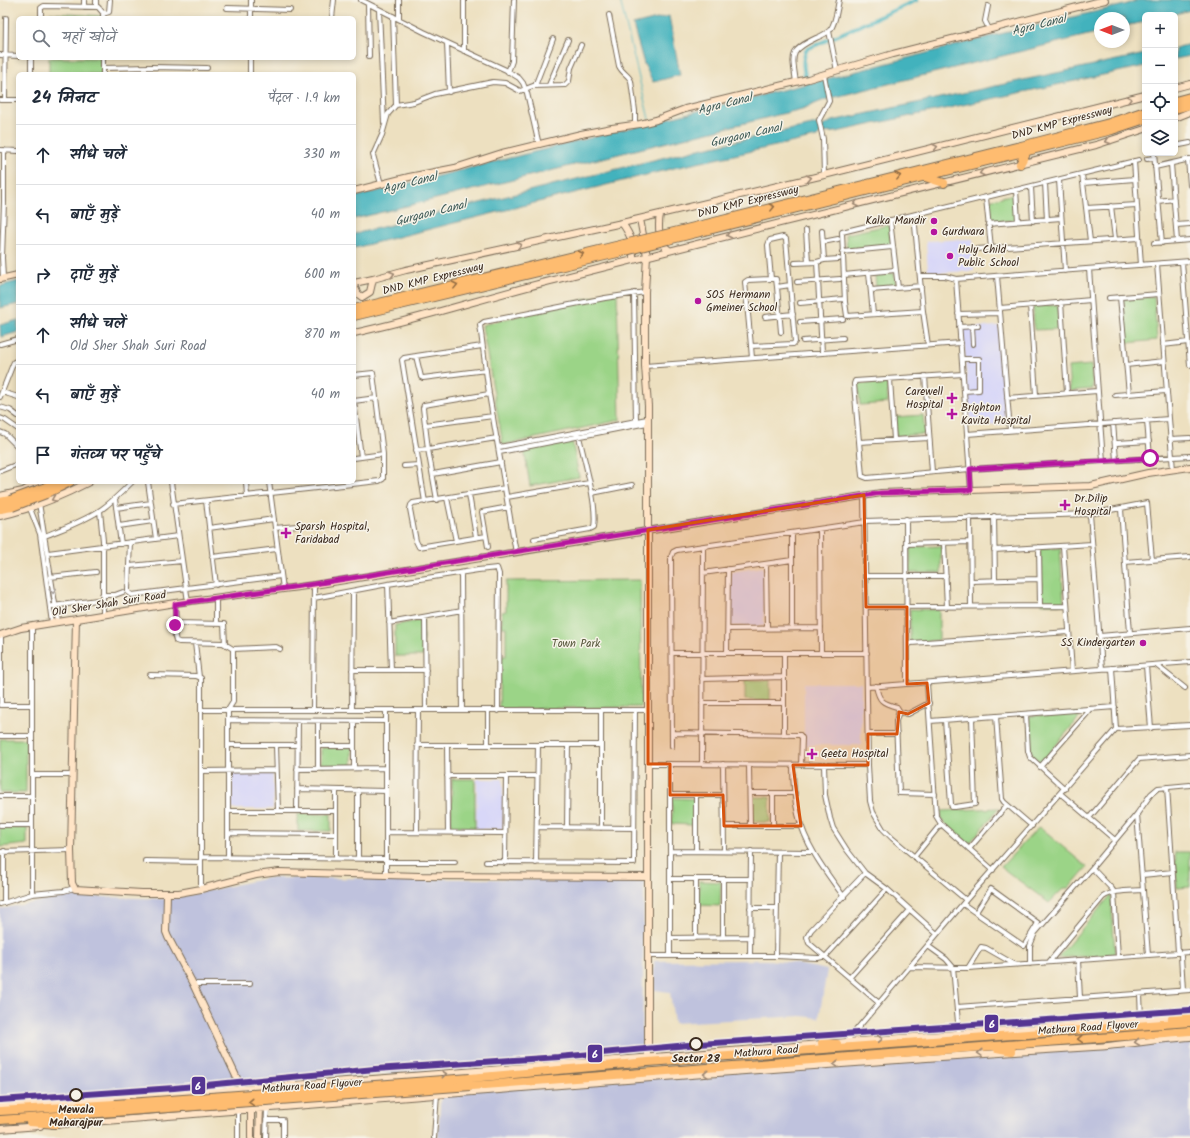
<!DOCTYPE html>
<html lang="hi">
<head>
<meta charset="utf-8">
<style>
  :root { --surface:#fff; --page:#f6f6f7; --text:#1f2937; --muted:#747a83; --line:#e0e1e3 }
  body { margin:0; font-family:Kalam,"Playpen Sans Deva",sans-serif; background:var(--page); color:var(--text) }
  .controls { position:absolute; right:12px; top:12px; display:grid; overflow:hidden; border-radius:6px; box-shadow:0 2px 6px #0003 }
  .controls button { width:36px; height:36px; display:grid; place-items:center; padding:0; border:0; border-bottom:1px solid var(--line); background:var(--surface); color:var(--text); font:20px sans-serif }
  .compass { position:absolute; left:1094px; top:12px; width:36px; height:36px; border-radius:50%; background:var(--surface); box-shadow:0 2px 6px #0003; rotate:270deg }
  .stop { position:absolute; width:12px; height:12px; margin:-9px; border:3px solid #b5179e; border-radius:50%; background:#fff }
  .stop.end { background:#b5179e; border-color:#fff; box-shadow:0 1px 4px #0008 }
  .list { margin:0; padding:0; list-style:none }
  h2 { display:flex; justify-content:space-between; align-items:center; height:52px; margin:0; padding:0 16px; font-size:17px }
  h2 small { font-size:13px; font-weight:400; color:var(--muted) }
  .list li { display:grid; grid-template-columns:26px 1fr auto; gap:12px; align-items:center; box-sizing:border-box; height:60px; padding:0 16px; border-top:1px solid var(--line) }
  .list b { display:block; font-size:15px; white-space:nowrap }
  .list p { margin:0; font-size:13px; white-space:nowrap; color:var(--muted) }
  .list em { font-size:13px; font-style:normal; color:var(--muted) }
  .icon { flex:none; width:22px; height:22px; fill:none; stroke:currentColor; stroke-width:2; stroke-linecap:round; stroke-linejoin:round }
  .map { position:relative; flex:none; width:1190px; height:1138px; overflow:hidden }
  .search { position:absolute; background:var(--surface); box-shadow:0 2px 6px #0003; left:16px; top:16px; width:340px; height:44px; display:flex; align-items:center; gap:10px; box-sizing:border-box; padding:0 14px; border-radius:6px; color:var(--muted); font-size:15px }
  .panel { position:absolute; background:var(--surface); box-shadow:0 2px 6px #0003; left:16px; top:72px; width:340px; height:412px; border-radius:6px }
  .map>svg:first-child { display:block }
  .built { fill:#d8d7f8 }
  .industrial { fill:#bfc2dd }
  .green { fill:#9bd487; stroke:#6b7f52 }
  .water { fill:#43b2bd; stroke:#3f6e6e }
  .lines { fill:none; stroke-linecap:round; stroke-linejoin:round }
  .stream { stroke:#43b2bd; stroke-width:1 }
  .canal { stroke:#43b2bd; stroke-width:4 }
  .street-casing { stroke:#796a57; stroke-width:6 }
  .secondary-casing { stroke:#796a57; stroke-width:8 }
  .highway-casing { stroke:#796a57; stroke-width:10 }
  .street { stroke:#fff; stroke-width:4 }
  .secondary { stroke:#ffe4c6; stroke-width:6 }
  .highway { stroke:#febc70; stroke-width:8 }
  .highway-bridge-casing { stroke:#796a57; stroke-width:10; stroke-linecap:butt }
  .highway-bridge { stroke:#febc70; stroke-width:8 }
  .metro-1-casing { stroke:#f7f3e8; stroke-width:9 }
  .metro-1 { stroke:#553592; stroke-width:6 }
  .oneway { stroke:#9d8772 }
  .oneway2 { stroke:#936c43 }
  .oneway3 { stroke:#a79f9a }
  .route { stroke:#b5179e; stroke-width:5 }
  .marked { fill:#d7540e; fill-opacity:0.2; stroke:#d7540e; stroke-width:3; stroke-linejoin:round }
  .poi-dot { fill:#b5179e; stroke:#f7f3e8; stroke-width:1.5 }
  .stop-dot { fill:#f7f3e8; stroke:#3b2a1e; stroke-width:2 }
  .labels { text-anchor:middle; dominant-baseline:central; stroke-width:3; stroke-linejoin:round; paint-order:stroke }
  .street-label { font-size:11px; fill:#3b2a1e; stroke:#f7f3e8 }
  .poi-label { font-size:11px; fill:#3b2a1e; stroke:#f7f3e8; text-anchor:start }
  .park-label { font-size:11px; fill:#535438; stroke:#f7f3e8 }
  .stop-label { font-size:11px; font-weight:bold; fill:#3b2a1e; stroke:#f7f3e8 }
  .water-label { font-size:12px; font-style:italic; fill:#3e5a56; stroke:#f7f3e8 }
  .line-badge { stroke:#f7f3e8; stroke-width:1.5 }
  .badge-label { font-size:11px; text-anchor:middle; font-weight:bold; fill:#fff }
</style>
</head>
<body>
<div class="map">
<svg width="1190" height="1138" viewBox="0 0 1190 1138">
  <rect width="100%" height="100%" fill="#f7f3e8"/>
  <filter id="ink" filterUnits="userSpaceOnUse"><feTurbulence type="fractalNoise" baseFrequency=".025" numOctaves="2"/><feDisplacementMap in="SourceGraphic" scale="8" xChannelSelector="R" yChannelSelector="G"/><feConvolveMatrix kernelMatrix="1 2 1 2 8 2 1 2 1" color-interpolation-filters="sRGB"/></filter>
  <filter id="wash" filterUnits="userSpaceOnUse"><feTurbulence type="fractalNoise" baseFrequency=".012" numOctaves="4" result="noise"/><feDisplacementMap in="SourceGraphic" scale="16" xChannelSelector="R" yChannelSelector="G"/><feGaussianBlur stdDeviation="0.9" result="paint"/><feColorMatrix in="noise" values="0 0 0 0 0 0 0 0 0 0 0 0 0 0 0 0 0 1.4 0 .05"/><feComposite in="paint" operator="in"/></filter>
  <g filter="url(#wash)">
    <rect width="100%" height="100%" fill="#ede0c0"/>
    <path class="built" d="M973,239L974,271L928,273L926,241Z
      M999,326L1006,424L970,426L963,328Z
      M763,567L764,626H731V572Z
      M804,683H861V745H804Z
      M232,773H273V809H232Z
      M477,779H503V829H476Z"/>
    <path class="industrial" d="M267,878L644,880L642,1054L0,1104V909L71,896L169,899Z
      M766,960L788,962L827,970L819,1018L802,1016L674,1023L670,992L654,990V961Z
      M1190,1038V1138H438L441,1092Z"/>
    <path class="green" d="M50,13L103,16V18H50Z
      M49,58H102V74H49Z
      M1014,194L1016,220L991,222L989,200Z
      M889,225L891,246L847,249L846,234Z
      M894,273L896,285L876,287L875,275Z
      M617,291L620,420L503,445L482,325Z
      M1154,297L1157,340L1127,343L1123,299Z
      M1057,305L1059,329L1034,330L1033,306Z
      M1091,365L1093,389L1070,391L1068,367Z
      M887,382L888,403L860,405L858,384Z
      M923,415L925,434L896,436L895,417Z
      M572,440L579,477L530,486L524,449Z
      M941,546V573H910V547Z
      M1060,548L1064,604H1042L1040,549Z
      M640,580L641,707L499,709L500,656H506V627H502V612L506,611V581Z
      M910,609L939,610V640L910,643Z
      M423,620V656H395V625Z
      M745,680H770V701L745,700Z
      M1083,713L1041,763L1031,755L1029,716Z
      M0,739H26V793H0Z
      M352,747V766H321V748Z
      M452,779H475V829L451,828Z
      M752,797H770V822H752Z
      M672,798L694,799L693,825L672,824Z
      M999,808L969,844L942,821L941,811Z
      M298,814H331V831H298Z
      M1039,827L1087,867L1069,888H1064L1049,903L1001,867Z
      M0,828H27V844L0,847Z
      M1175,852H1190V887L1177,888Z
      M699,881L721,882L720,906L699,905Z
      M1111,895L1115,954L1057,958Z"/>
    <path class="water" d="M1139,0H1190V10L1172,15H1145V22L1124,26V18H1100V32L827,99L802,109L354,219V197L850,73L996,35L1124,5Z
      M669,16L680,75L653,82L644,64L633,25Z
      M1190,44V56L1175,59V48Z
      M1145,54V66L836,132L821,133L817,137L674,168L354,248V234L690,151L817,124L818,127L823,126L832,121Z
      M18,281V304L0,308V286Z
      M18,320V332L1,337L0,325Z"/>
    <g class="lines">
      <path class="stream" d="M620,0L649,119"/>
      <path class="canal" d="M808,88C805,73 800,63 807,49L917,0"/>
    </g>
  </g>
  <g filter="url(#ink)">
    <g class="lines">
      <g class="street-casing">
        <path id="street" d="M84,0V7
          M96,0V7
          M361,0L424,32L506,70L519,78L523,83L527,93L539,145
          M464,0V51
          M368,4L369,56
          M988,6L985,21L989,29
          M227,8L290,10
          M379,10L384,123
          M609,15L619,66C622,73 629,75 631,81L635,111V125
          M393,16L396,105
          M41,18V8L44,6L98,7L104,14
          M103,18V14L109,12L110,0
          M251,18V0
          M332,18L334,0
          M399,19V0
          M829,31L837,71
          M447,43L449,92
          M0,55L18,56
          M103,68L151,67L207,68
          M508,72L512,61L514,0
          M31,74V58
          M103,74V58
          M250,74V58
          M796,82C792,54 789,51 816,38C821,36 826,34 830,30C836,23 837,9 839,0
          M549,85L568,40
          M535,86L553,39
          M0,100H18
          M5,100L6,18
          M1175,146L1190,143
          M0,150L18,151
          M1154,153L1162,243
          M1147,159L1154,158
          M1188,159L1190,185
          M1134,161L1141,265
          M1171,164L1177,241
          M1155,167L1190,159
          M1082,174L1090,241
          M824,175L823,139L819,120L829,101L824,75
          M1059,180L1065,271
          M1045,183L1047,220
          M1083,183L1135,179
          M381,184L373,155L382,135L388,114L396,105L414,102L435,94L493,82L505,83L520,91L533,86L565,85L569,81L571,68L581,45
          M1031,187L1033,221
          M1016,190L1018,221
          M986,198L991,248
          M1158,201L1174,199
          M1111,206L1115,239
          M1086,208L1137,205
          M914,215L923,311L928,345
          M890,220L898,288
          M988,224L1061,218
          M1176,225L1190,224
          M806,230L808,262
          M822,231L824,260
          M823,242L838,239
          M1154,243L1190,240
          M977,249L1139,238
          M842,252L892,247
          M1182,262L1190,365
          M795,263L817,262
          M1157,264L1173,470
          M1089,269L1103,461
          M869,273L873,314
          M844,275L895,270
          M920,276H945L956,279L1190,261
          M997,276L1010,430
          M3,278L2,258L4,202V150
          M771,279L748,280L745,282L751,346L793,344L795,342L786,239L783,237L770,240L768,245L771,279H776L777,287L790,285
          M956,279L971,490
          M797,282L840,279
          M777,287L781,332
          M871,290L921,286
          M634,293L636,423
          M1120,297L1129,394
          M1109,298L1159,294
          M1061,302L1067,393
          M800,303L843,299
          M1030,305L1036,395
          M1000,308L1091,300
          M923,311L847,316L845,302L842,232L1139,160
          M958,314L1000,313
          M765,317L793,314
          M800,322L843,319
          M972,326L973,344
          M959,327L978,326
          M803,341L843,338
          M0,344L18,339
          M1163,345L1188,342
          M751,346L752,358
          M822,352L817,262L824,260L839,259
          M416,356L421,377L423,378L486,370
          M962,359H979V390L964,391
          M1126,365L1164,361
          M645,366L961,343
          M963,374L855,381L854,384L862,476L867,478L970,469L1190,456
          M925,376L932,472
          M890,379L894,440
          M2,392L18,397
          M489,394L424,405L423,408L428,449L497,438
          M1115,395L1166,391
          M0,397L13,364L14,362L18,360
          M1007,398L1097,391
          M354,401L361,457
          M354,401L376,398
          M0,407L10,410L18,416
          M0,418L5,420L18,429
          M1147,420L1150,458
          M1113,423L1116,460
          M425,425L493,416
          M0,432L5,434L18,447
          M967,434L1169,419
          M1170,439L1190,438
          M859,442L929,438
          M1117,443L1149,441
          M499,447L647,419
          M416,450L428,449L437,500
          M500,452L647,423
          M354,458L383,454
          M404,466L419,465
          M0,471L18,464
          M433,474L501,462
          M148,482L156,539
          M171,482L188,602
          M246,482L247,496
          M269,482L283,589
          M592,493L632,485
          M469,494L476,537
          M864,495L868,765L870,801L873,812L883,829L892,838L966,900
          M507,497L589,483
          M447,498L456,541
          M115,499L121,544
          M206,501L216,585
          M425,502L402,360L404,358L416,356L482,346
          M39,503L58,622
          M173,504L379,481L383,479V454L373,373L354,375
          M29,506L40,534L52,623
          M116,508L151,503
          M1121,509L1130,633
          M100,511L103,541V615
          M1090,514L1102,669
          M994,516L995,580
          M970,517L971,606
          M906,519L907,684
          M865,521L1090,514L1147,503L1152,560
          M119,526L153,521
          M209,528L274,519
          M275,528L297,526
          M820,529L821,653
          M792,533V628
          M45,536C64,528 85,521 102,509C113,501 122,492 132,482
          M486,536L419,547L416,541L410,509L411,505L413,503L505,488
          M534,539L590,529L594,527C598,505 583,456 578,432
          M130,542L128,589V592L132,595L281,576
          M944,543L947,607
          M906,544L970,542
          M1063,546L1072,671
          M488,547L482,512L509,507
          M1039,547L1040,606
          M994,550L1092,544
          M48,553L178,536
          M516,553L489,394L480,325L484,322L605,298L645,292
          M212,557L277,549
          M1125,562L1190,557
          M766,564L767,628
          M130,566L182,561
          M461,573L462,710
          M703,573L792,560
          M866,576H946
          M50,577L96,572
          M971,581L1039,579
          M388,584L391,670
          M102,595H115L123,592
          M216,598V623
          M314,598L388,584L478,570L497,568L499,574L498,711
          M175,603L176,623
          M53,606L97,600
          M866,607L1067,606
          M425,617L426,710
          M389,623L462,610
          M728,629L821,628
          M1100,636L1190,628
          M195,643L199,677
          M225,644L224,624L176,623C174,628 174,636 176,641L179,642L223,643L233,649L276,647L280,649
          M907,646L911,643L1069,632
          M672,653H867
          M727,653L728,569
          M784,653V735
          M1156,665L1185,688
          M1146,666L1151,728
          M352,670H426
          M150,675L196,676L201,678V889
          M702,679L784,677
          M927,683L936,816L941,824L993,870
          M876,686C879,701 882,703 897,707L900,712L908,714L929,703
          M868,687L1190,662
          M702,703H784
          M0,705H32
          M1,705V634
          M202,710H648
          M313,710L314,585
          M352,710L353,591
          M386,710V875
          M488,710V745
          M601,710V828
          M899,711L896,721L899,793L935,794
          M1026,714L1028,751L1030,757L1065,789
          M996,716L1002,799L1004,802L1032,826
          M228,720L386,721
          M945,720L951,804L952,807H955L975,804L972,718
          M318,721V769
          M354,721V768
          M930,721L1115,707
          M1116,729L1190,725
          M672,733L800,735L802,738L801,765
          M868,734H897
          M0,736H32
          M228,745H298
          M276,745L278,811
          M417,745H601
          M447,745L448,832
          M318,746H354
          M672,746L671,557L673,552L677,550L865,522
          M648,764L868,765
          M702,764L703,547
          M723,764L724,851
          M749,765L750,826
          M793,765C793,781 794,798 798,814C805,845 825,871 844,897
          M824,765L825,795L830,818L833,828L847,850L865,873L887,889L937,934
          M1040,767L1091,709
          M297,769L386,768
          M202,771L276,770
          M32,775H72
          M447,776H537
          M1167,787L1178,952
          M297,789L386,791
          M336,790V858
          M358,790V858
          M750,793H795
          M1061,794L1115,840
          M670,795H723
          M0,796H32
          M228,811H336
          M297,811L298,721
          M1137,814L1148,955
          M1089,818L1139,759L1190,755
          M0,825H32
          M724,826H801
          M773,826V793
          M537,827L634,828
          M567,827L568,745
          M386,832L505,833
          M417,832L418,710
          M228,833L336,834
          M969,849L1007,805
          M4,851V903
          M670,851L813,852
          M696,851V795
          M0,852L71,850
          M201,857L386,859
          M228,857V710L233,702V649
          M914,857L941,824
          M145,861L201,862
          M386,862H455
          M486,862L634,863L635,710
          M505,863L506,776
          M536,863L538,745
          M1092,868L1112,889L1114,892L1118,957
          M865,873L811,930L807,937L809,943L879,1003
          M1142,875L1173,872
          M670,879H751
          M696,879V938
          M723,879V937
          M32,894V626
          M0,904L32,894L64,891L74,888
          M963,904L1024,946L1038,923L991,889L976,912
          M750,908H777
          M670,938L750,937
          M928,946L946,959L953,967L959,1033
          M648,956H776L818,958L826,956L887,889
          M670,956V764
          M750,956L751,851
          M776,956L778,852
          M1181,956L1183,990
          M1078,960L1080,998
          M1049,962L1103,897C1113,890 1130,891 1142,890
          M1030,964V946L1035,933L1092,868L1137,814L1151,794L1158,788L1190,785
          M910,967L968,968L1190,952
          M968,968L981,947L986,948L1014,964
          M850,977L910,910
          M193,984H250
          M1140,994L1141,1019
          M957,1007L1190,990
          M846,1042L966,900L1116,729L1112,668
          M266,1120H283V1138
          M238,1138V1110
          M266,1138L267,1107
          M434,1138L437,1094"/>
      </g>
      <g class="secondary-casing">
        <path id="secondary" d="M1175,88L1190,84
          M1175,118L1190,112
          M354,191L409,177L455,168L502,153L581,134L612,128L640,124L656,120L685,109L808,79L893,54L1105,0
          M660,214C658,226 658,243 669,250
          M640,219L647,256L645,292V366L648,406V1057
          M622,223C632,237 633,243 633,260
          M0,279L18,275
          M354,283L373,279L406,270L622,223L824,175L1145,95
          M354,286L358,294L362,297L370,292L373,279
          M354,333C424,318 492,295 562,278C740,233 917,188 1096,145L1145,129
          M0,496L23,491L39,482
          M0,516C32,509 60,497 89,482
          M76,619L71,850L72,883L75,889L142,893H179L201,889L256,875L279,872L420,876L648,877
          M0,635L21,628L175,603L314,585L881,493L1091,486L1148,473L1190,467
          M167,894L166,932L168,937L193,984L242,1089
          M0,1107L386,1078L846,1042L1119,1022L1177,1016
          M251,1109V1138
          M53,1125C400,1098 746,1069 1093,1047C1126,1045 1158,1039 1190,1037
          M0,1129L40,1126
          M259,1138L260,1108"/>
      </g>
      <g class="highway-casing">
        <path id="highway" d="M1175,101L1190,97
          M1175,109L1190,105
          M1020,164L1027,151
          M925,177L944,183
          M666,234L1025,145L1109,123L1145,111
          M668,240L1112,130L1145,119
          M354,309L624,244
          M354,316L626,251
          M43,488L55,482
          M46,494L70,482
          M0,502L10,500
          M0,509L12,507
          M1172,1019L1190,1015
          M822,1043L837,1044
          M997,1048L1012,1051
          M470,1078L648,1062L1190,1022
          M471,1086L1190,1031
          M0,1111L115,1104
          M0,1120L114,1112
          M30,1122L57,1124"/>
      </g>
      <use href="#street" class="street"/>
      <use href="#secondary" class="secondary"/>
      <use href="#highway" class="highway"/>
      <g class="highway-bridge-casing">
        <path id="highway-bridge" d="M624,244L666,234
          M626,251L668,240
          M10,500L43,488
          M12,507L46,494
          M115,1104L470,1078
          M114,1112L471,1086"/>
      </g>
      <use href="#highway-bridge" class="highway-bridge"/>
      <g class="metro-1-casing">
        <path id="metro-1" d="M0,1100L174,1088L375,1069L559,1057L699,1044L1190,1010"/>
      </g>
      <use href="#metro-1" class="metro-1"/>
    </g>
    <defs><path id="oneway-chevron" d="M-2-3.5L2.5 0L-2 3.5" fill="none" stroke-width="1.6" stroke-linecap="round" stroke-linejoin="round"/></defs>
    <g class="oneway">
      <use href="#oneway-chevron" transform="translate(1129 99) rotate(-14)"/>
      <use href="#oneway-chevron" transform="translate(1108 141) rotate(162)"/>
      <use href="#oneway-chevron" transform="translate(935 147) rotate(-14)"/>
      <use href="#oneway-chevron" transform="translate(982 173) rotate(166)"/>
      <use href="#oneway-chevron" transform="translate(809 178) rotate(-13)"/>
      <use href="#oneway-chevron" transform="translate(856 204) rotate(167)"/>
      <use href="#oneway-chevron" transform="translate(729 235) rotate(166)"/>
      <use href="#oneway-chevron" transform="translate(519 245) rotate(-12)"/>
      <use href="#oneway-chevron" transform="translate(392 274) rotate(-16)"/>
      <use href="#oneway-chevron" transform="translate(54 499) rotate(157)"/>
      <use href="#oneway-chevron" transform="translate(880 1039) rotate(-4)"/>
      <use href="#oneway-chevron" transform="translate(1137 1042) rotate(172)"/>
      <use href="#oneway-chevron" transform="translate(980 1053) rotate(176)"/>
      <use href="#oneway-chevron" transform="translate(836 1064) rotate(176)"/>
      <use href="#oneway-chevron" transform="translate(444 1074) rotate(-5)"/>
      <use href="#oneway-chevron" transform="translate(706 1074) rotate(176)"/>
    </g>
    <g class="oneway2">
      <use href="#oneway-chevron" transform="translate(898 176) rotate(-14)"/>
      <use href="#oneway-chevron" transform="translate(772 207) rotate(-14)"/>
      <use href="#oneway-chevron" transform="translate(581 254) rotate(-14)"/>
      <use href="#oneway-chevron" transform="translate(455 285) rotate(-14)"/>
      <use href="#oneway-chevron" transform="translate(1080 1039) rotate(176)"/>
      <use href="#oneway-chevron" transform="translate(251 1102) rotate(176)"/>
    </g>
    <use class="oneway3" href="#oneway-chevron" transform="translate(53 591) rotate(82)"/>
  </g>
  <g class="lines" filter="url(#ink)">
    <path class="route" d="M175,625V604L314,584L881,493L971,490L970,469L1150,458"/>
  </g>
  <path class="marked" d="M864,495L866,607H907V684L927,683L929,703L908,714L899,712L897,734H868V765H793L801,826H724L723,795H670V764H648V530Z"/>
  <g class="poi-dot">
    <circle cx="934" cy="221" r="4"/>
    <circle cx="934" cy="232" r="4"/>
    <circle cx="950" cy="256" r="4"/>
    <circle cx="698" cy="301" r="4"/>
    <path d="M950 392h4v4h4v4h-4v4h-4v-4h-4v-4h4z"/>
    <path d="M950 408h4v4h4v4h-4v4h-4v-4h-4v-4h4z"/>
    <path d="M1063 499h4v4h4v4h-4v4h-4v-4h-4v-4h4z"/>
    <path d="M284 527h4v4h4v4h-4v4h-4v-4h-4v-4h4z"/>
    <circle cx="1143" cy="643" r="4"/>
    <path d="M810 748h4v4h4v4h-4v4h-4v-4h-4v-4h4z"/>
  </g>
  <g class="stop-dot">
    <circle cx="696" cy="1044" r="6"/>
    <circle cx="76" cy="1095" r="6"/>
  </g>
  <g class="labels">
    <g class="street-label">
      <text transform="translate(1062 123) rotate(-15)">DND KMP Expressway</text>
      <text transform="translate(748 202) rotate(-14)">DND KMP Expressway</text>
      <text transform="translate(433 279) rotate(-14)">DND KMP Expressway</text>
      <text transform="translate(109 604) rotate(-9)">Old Sher Shah Suri Road</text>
      <text transform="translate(1088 1028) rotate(-4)">Mathura Road Flyover</text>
      <text transform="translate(766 1052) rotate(-4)">Mathura Road</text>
      <text transform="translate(312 1086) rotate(-4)">Mathura Road Flyover</text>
    </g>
    <g class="poi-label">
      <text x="926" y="221" text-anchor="end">Kalka Mandir</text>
      <text x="942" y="232">Gurdwara</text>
      <text x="958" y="250">Holy Child<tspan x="958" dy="13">Public School</tspan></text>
      <text x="706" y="295">SOS Hermann<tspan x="706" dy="13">Gmeiner School</tspan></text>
      <text x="943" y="392" text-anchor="end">Carewell<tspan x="943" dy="13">Hospital</tspan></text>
      <text x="961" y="408">Brighton<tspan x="961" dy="13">Kavita Hospital</tspan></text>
      <text x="1074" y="499">Dr.Dilip<tspan x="1074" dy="13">Hospital</tspan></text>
      <text x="295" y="527">Sparsh Hospital,<tspan x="295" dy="13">Faridabad</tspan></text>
      <text x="1135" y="643" text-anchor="end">SS Kindergarten</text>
      <text x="821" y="754">Geeta Hospital</text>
    </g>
    <g class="park-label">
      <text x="576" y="644">Town Park</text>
    </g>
    <g class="stop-label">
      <text x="696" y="1059">Sector 28</text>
      <text x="76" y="1110">Mewala<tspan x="76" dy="13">Maharajpur</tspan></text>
    </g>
    <g class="water-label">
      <text transform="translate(1039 25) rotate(-14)">Agra Canal</text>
      <text transform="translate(725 104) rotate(-14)">Agra Canal</text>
      <text transform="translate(746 135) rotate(-13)">Gurgaon Canal</text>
      <text transform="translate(410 183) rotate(-14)">Agra Canal</text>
      <text transform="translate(431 213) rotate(-14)">Gurgaon Canal</text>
    </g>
  </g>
  <g class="line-badge">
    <rect x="984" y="1014" width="15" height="19" rx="4" fill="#553592"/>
    <rect x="587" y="1044" width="16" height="19" rx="4" fill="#553592"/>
    <rect x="191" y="1076" width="15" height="19" rx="4" fill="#553592"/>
  </g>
  <g class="badge-label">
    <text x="992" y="1028">6</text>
    <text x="595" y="1058">6</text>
    <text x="198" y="1090">6</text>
  </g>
</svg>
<div class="controls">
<button>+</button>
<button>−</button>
<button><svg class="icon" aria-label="locate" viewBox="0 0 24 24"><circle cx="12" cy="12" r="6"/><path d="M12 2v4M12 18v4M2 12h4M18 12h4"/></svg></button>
<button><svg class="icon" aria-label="layers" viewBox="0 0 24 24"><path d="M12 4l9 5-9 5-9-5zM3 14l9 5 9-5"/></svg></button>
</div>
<svg class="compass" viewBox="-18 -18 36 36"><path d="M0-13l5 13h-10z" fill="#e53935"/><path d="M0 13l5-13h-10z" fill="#747a83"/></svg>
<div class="stop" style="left:1150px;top:458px"></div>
<div class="stop end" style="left:175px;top:625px"></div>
<div class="search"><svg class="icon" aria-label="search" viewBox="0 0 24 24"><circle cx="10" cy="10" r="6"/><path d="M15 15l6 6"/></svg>यहाँ खोजें</div>
<section class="panel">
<h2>24 मिनट<small>पैदल · 1.9 km</small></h2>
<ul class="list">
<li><svg class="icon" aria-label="ahead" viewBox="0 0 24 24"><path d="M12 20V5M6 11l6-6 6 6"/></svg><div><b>सीधे चलें</b></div><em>330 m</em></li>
<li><svg class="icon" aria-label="left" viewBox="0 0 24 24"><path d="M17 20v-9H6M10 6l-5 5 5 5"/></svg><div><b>बाएँ मुड़ें</b></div><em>40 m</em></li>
<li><svg class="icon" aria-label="right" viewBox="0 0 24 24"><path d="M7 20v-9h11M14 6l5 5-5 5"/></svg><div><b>दाएँ मुड़ें</b></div><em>600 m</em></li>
<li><svg class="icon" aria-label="ahead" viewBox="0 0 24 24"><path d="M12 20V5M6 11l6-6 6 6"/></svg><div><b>सीधे चलें</b><p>Old Sher Shah Suri Road</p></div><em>870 m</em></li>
<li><svg class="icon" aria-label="left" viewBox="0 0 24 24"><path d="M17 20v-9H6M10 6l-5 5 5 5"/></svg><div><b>बाएँ मुड़ें</b></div><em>40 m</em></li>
<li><svg class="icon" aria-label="arrive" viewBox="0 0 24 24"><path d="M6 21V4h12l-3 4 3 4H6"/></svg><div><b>गंतव्य पर पहुँचे</b></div></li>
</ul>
</section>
</div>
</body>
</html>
